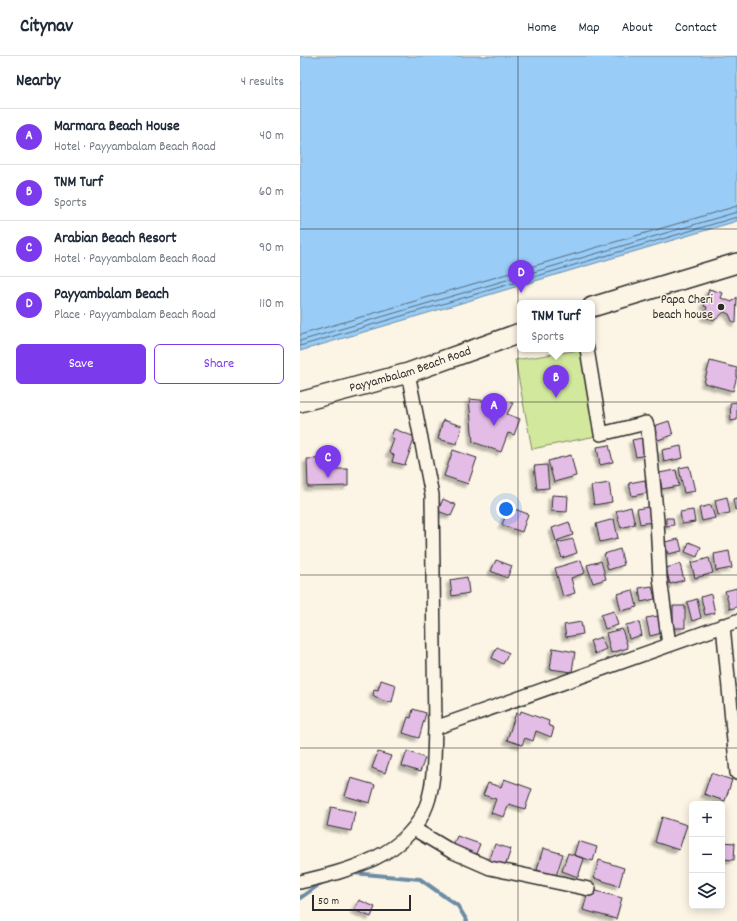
<!DOCTYPE html>
<html lang="en">
<head>
<meta charset="utf-8">
<style>
  :root { --surface:#fff; --page:#f2f2f3; --text:#1f2937; --muted:#747a83; --line:#e0e1e3; --accent:#7c3aed }
  body { margin:0; font-family:Dekko,sans-serif; background:var(--page); color:var(--text) }
  .controls { position:absolute; right:12px; bottom:12px; display:grid; overflow:hidden; border-radius:6px; box-shadow:0 2px 10px #0003 }
  .controls button { width:36px; height:36px; display:grid; place-items:center; padding:0; border:0; border-bottom:1px solid var(--line); background:var(--surface); color:var(--text); font:20px sans-serif }
  .scale { position:absolute; left:12px; bottom:10px; width:99px; box-sizing:border-box; padding-left:4px; border:2px solid #2b2b2b; border-top:0; font-size:11px; line-height:14px; white-space:nowrap; color:#2b2b2b; -webkit-text-stroke:3px #fcf5e5; paint-order:stroke }
  .you { position:absolute; left:206px; top:453px; width:14px; height:14px; margin:-10px; border:3px solid #fff; border-radius:50%; background:#1a73e8; box-shadow:0 0 0 6px #1a73e833 }
  .badge { display:grid; place-items:center; width:26px; height:26px; border-radius:50%; background:var(--accent); color:#fff; font-size:13px; font-weight:700 }
  .pin { position:absolute; translate:-50% -33px; filter:drop-shadow(0 1px 2px #0008) }
  .pin::after { content:''; position:absolute; top:21px; width:14px; height:12px; background:inherit; clip-path:polygon(0 0,100% 0,50% 100%) }
  .popup { position:absolute; left:217px; top:244px; width:78px; height:52px; box-sizing:border-box; display:grid; place-content:center; border-radius:6px; background:var(--surface); filter:drop-shadow(0 1px 3px #0005); font-size:13px; white-space:nowrap; color:var(--muted) }
  .popup b { font-size:15px; color:var(--text) }
  .popup::after { content:''; position:absolute; left:50%; top:100%; margin-left:-8px; border:8px solid transparent; border-top-color:var(--surface) }
  .list { margin:0; padding:0; list-style:none }
  h2 { display:flex; justify-content:space-between; align-items:center; height:52px; margin:0; padding:0 16px; font-size:17px }
  h2 small { font-size:13px; font-weight:400; color:var(--muted) }
  .list li { display:grid; grid-template-columns:26px 1fr auto; gap:12px; align-items:center; box-sizing:border-box; height:56px; padding:0 16px; border-top:1px solid var(--line) }
  .list b { display:block; font-size:15px; white-space:nowrap }
  .list p { margin:0; font-size:13px; white-space:nowrap; color:var(--muted) }
  .list em { font-size:13px; font-style:normal; color:var(--muted) }
  .actions { display:flex; gap:8px; padding:12px 16px }
  .actions a { flex:1; padding:9px 0; border:1px solid var(--accent); border-radius:6px; text-align:center; font-size:14px; color:var(--accent) }
  .actions .main { background:var(--accent); color:#fff }
  .icon { flex:none; width:22px; height:22px; fill:none; stroke:currentColor; stroke-width:2; stroke-linecap:round; stroke-linejoin:round }
  .map { position:relative; flex:none; width:437px; height:865px; overflow:hidden }
  header { display:flex; align-items:center; gap:24px; box-sizing:border-box; height:56px; padding:0 20px; background:var(--surface); border-bottom:1px solid var(--line) }
  header strong { font-size:19px }
  nav { display:flex; gap:22px; margin-inline-start:auto; font-size:14px }
  main { display:flex }
  aside { flex:1; background:var(--surface) }
  .map>svg:first-child { display:block }
  .green { fill:#d2e89d; stroke:#7e8a64 }
  .water { fill:#99ccf6; stroke:#6d8ca5 }
  .lines { fill:none; stroke-linecap:round; stroke-linejoin:round }
  .shore { stroke:#576b7c; stroke-width:1 }
  .stream { stroke:#6d8ca5; stroke-width:4 }
  .building { fill:#e4bde6; stroke:#2b2b2b; filter:url(#shadow) }
  .street-casing { stroke:#2b2b2b; stroke-width:16 }
  .secondary-casing { stroke:#2b2b2b; stroke-width:22 }
  .street { stroke:#fcf5e5; stroke-width:13 }
  .secondary { stroke:#fcf5e5; stroke-width:19 }
  .grid { fill:none; stroke:#2b2b2b; stroke-width:1; stroke-opacity:0.55 }
  .poi-dot { fill:#2b2b2b; stroke:#fcf5e5; stroke-width:1.5 }
  .labels { text-anchor:middle; dominant-baseline:central; stroke-width:3; stroke-linejoin:round; paint-order:stroke }
  .poi-label { font-size:13px; fill:#2b2b2b; stroke:#fcf5e5; text-anchor:end }
  .street-label { font-size:13px; fill:#2b2b2b; stroke:#fcf5e5 }
</style>
</head>
<body>
<header>
<strong>Citynav</strong>
<nav><a>Home</a><a>Map</a><a>About</a><a>Contact</a></nav>
</header>
<main>
<aside>
<h2>Nearby<small>4 results</small></h2>
<ul class="list">
<li><span class="badge">A</span><div><b>Marmara Beach House</b><p>Hotel · Payyambalam Beach Road</p></div><em>40 m</em></li>
<li><span class="badge">B</span><div><b>TNM Turf</b><p>Sports</p></div><em>60 m</em></li>
<li><span class="badge">C</span><div><b>Arabian Beach Resort</b><p>Hotel · Payyambalam Beach Road</p></div><em>90 m</em></li>
<li><span class="badge">D</span><div><b>Payyambalam Beach</b><p>Place · Payyambalam Beach Road</p></div><em>110 m</em></li>
</ul>
<div class="actions"><a class="main">Save</a><a>Share</a></div>
</aside>
<div class="map">
<svg width="437" height="865" viewBox="0 0 437 865">
  <defs>
    <filter id="shadow"><feDropShadow dx="-3.5" dy="3.5" stdDeviation="1" flood-color="#0004"/></filter>
  </defs>
  <rect width="100%" height="100%" fill="#fcf5e5"/>
  <filter id="ink" filterUnits="userSpaceOnUse"><feTurbulence type="fractalNoise" baseFrequency=".025" numOctaves="2"/><feDisplacementMap in="SourceGraphic" scale="8" xChannelSelector="R" yChannelSelector="G"/><feConvolveMatrix kernelMatrix="1 2 1 2 8 2 1 2 1" color-interpolation-filters="sRGB"/></filter>
  <g filter="url(#ink)">
    <path class="green" d="M280,294L296,380L232,393L215,304Z"/>
    <path class="water" d="M0,0H437V165L0,295Z"/>
    <g class="lines">
      <path class="shore" d="M0,279L437,150
        M0,285L437,156
        M0,290L437,161"/>
      <path class="stream" d="M53,817L120,823L158,850L167,865
        M0,842L24,825"/>
    </g>
    <path class="building" d="M409,233L423,237L421,242L432,246L437,241L436,267L432,265L429,258L424,256L415,264L404,261L407,251L404,250Z
      M410,305L437,312V320L433,335L404,327Z
      M169,343L213,347L207,358L220,363L214,379L208,377L201,396L173,386Z
      M437,346V364L431,365L430,347Z
      M143,364L162,370L157,388L138,383Z
      M369,365L373,379L358,384L354,370Z
      M94,373L115,381L105,409L92,406L94,399L89,397L94,383L91,381Z
      M347,381L350,398L336,401L332,384Z
      M309,389L313,406L300,409L297,391Z
      M381,390L383,402L364,406L362,394Z
      M153,394L177,402L168,428L144,420Z
      M271,399L276,420L254,426L248,405Z
      M37,402V413H48V430L8,431L7,403Z
      M247,409L249,432L237,433L234,410Z
      M389,410L395,435L384,437L379,412Z
      M376,414L379,430L362,433L359,417Z
      M345,424L347,437L332,440L329,427Z
      M309,427L312,446L294,449L291,430Z
      M252,439L268,440L267,456L251,455Z
      M427,441L430,457L418,459L415,444Z
      M437,442V453L435,454L433,443Z
      M143,443L156,449L151,460L138,455Z
      M411,449L415,462L402,465L399,452Z
      M354,450L357,465L340,468L337,453Z
      M209,451L228,458L222,476L202,469Z
      M331,451L335,468L321,472L316,455Z
      M393,454L395,466L382,468L380,456Z
      M366,462H373L374,469L366,470Z
      M314,463L318,482L300,486L296,468Z
      M269,466L273,479L256,485L252,472Z
      M273,483L277,497L262,502L257,487Z
      M379,483L382,495L368,498L365,486Z
      M389,486L401,491L397,501L385,496Z
      M320,493L324,509L308,514L304,498Z
      M429,495L432,512L416,515L414,498Z
      M409,502L413,517L395,522L391,507Z
      M196,504L212,510L207,522L191,515Z
      M281,504L285,517L271,522L275,537L263,541L255,512Z
      M301,505L306,523L293,527L287,509Z
      M380,508L384,524L370,528L366,512Z
      M167,521L169,537L152,540L150,524Z
      M352,530L355,543L341,546L339,532Z
      M437,532V551L430,553L425,535Z
      M333,534L337,551L321,555L317,538Z
      M411,538L415,557L405,559L401,541Z
      M397,543L401,562L392,565L387,546Z
      M373,550H385V572H373Z
      M314,555L318,569L305,573L301,559Z
      M358,560L362,577L350,580L346,562Z
      M281,566L283,578L266,581L264,569Z
      M339,566L342,579L329,583L326,569Z
      M322,573L328,592L311,597L306,577Z
      M301,581L306,593L295,598L290,585Z
      M197,591L209,597L203,608L192,602Z
      M253,592L275,596L272,616L250,613Z
      M81,624L96,629L92,646L83,645L73,639L74,633L78,634Z
      M113,653L126,657L119,682L103,677L108,661L111,662Z
      M221,655L249,665L248,669L254,672L251,681L236,675L233,685L225,682L222,689L207,684L216,657L220,658Z
      M107,695L125,702L120,716L102,710Z
      M78,696L91,700L85,717L72,712Z
      M411,717L432,724L425,745L404,738Z
      M51,722L75,729L70,747L45,740Z
      M204,723L232,733L225,753L209,748L204,761L191,757L196,743L183,739L188,727L201,731Z
      M31,751L55,756L51,775L27,770Z
      M362,761L387,769L379,794L355,786Z
      M157,780L180,788L174,803L151,795Z
      M278,785L297,791L293,805L274,799Z
      M422,786L435,787L434,804L422,803Z
      M195,788L211,793L205,811L189,805Z
      M243,792L263,798L256,820L237,814Z
      M268,797L284,803L278,821L262,815Z
      M299,804L324,812L319,830L294,822Z
      M289,833L322,842L316,863L283,854Z
      M59,844L75,851L71,861L54,854Z"/>
    <g class="lines">
      <g class="street-casing">
        <path id="street" d="M287,293L301,378L346,367L348,373L357,465L360,522L369,589
          M108,317L132,439L135,672
          M423,569L437,717
          M114,773L151,795L190,812L289,833
          M0,826C47,815 109,800 127,748C135,726 134,695 135,672L437,565"/>
      </g>
      <g class="secondary-casing">
        <g id="secondary">
          <path d="M292,251L437,207"/>
          <path id="s1" d="M0,346L108,317L220,277"/>
        </g>
      </g>
      <use href="#street" class="street"/>
      <use href="#secondary" class="secondary"/>
    </g>
  </g>
  <path class="grid" d="M218,0V865M0,173H437M0,346H437M0,519H437M0,692H437"/>
  <circle class="poi-dot" cx="421" cy="251" r="4"/>
  <g class="labels">
    <g class="poi-label">
      <text x="413" y="244">Papa Cheri<tspan x="413" dy="15">beach house</tspan></text>
    </g>
    <g class="street-label">
      <text stroke="none"><textPath href="#s1" startOffset="115">Payyambalam Beach Road</textPath></text>
    </g>
  </g>
</svg>
<div class="controls">
<button>+</button>
<button>−</button>
<button><svg class="icon" aria-label="layers" viewBox="0 0 24 24"><path d="M12 4l9 5-9 5-9-5zM3 14l9 5 9-5"/></svg></button>
</div>
<div class="scale">50 m</div>
<div class="you"></div>
<div class="pin badge" style="left:194px;top:370px">A</div>
<div class="pin badge" style="left:256px;top:342px">B</div>
<div class="popup"><b>TNM Turf</b>Sports</div>
<div class="pin badge" style="left:28px;top:422px">C</div>
<div class="pin badge" style="left:221px;top:237px">D</div>
</div>
</main>
</body>
</html>
